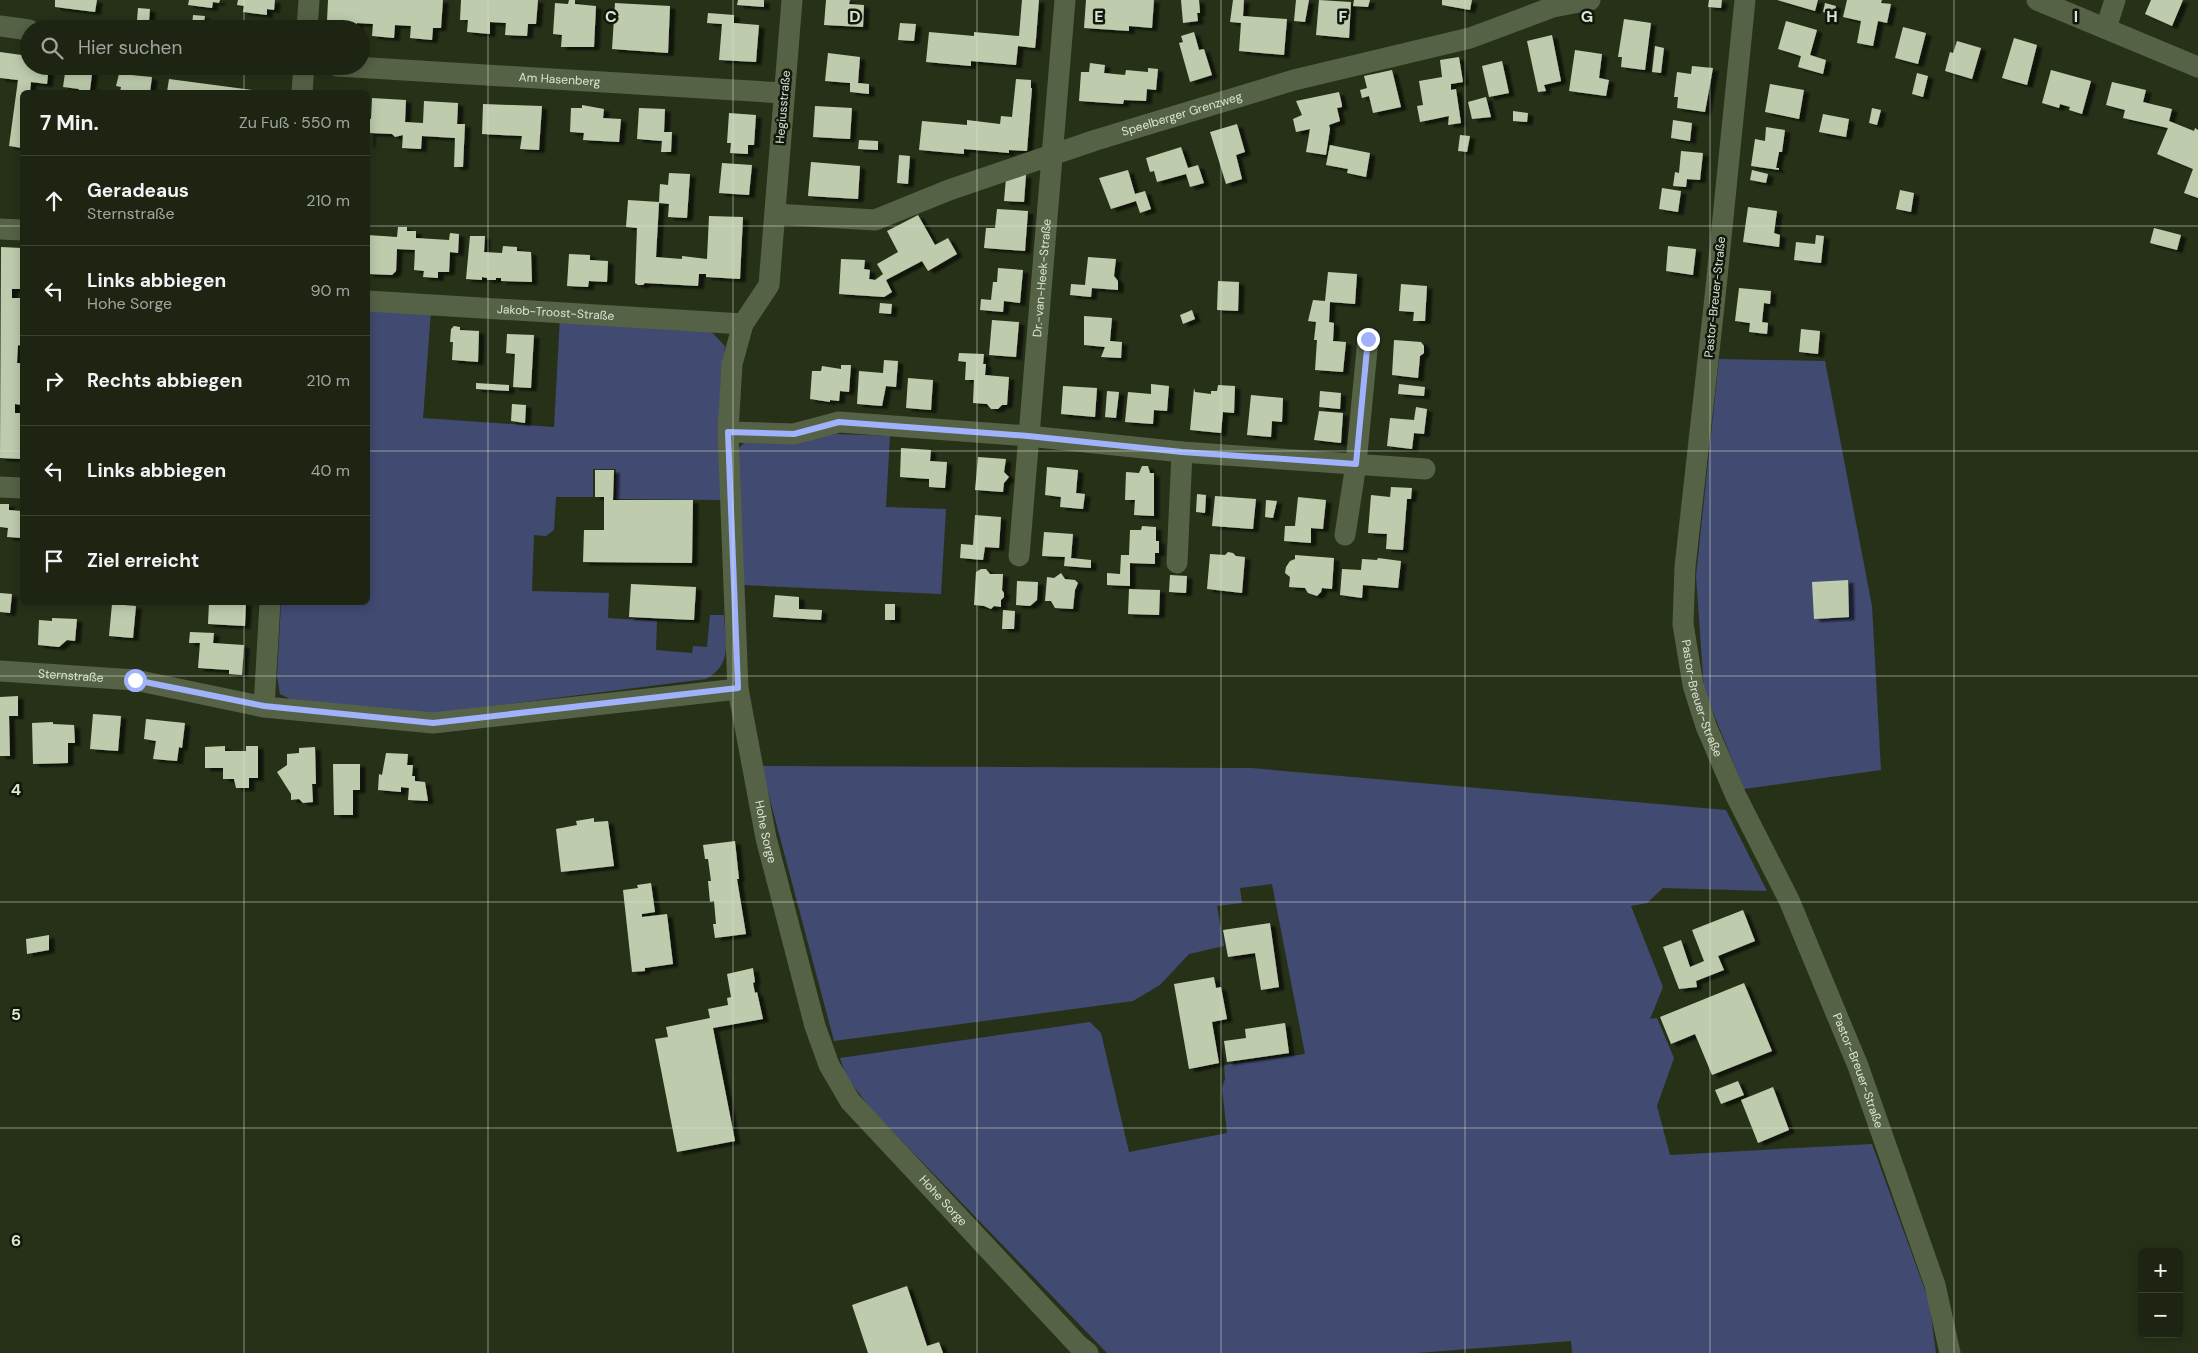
<!DOCTYPE html>
<html lang="de">
<head>
<meta charset="utf-8">
<style>
  :root { --surface:#1d2512; --page:#252d1b; --text:#f1f3f6; --muted:#a0a59f; --line:#3b4232 }
  body { margin:0; font-family:"DM Sans",sans-serif; background:var(--page); color:var(--text) }
  .controls { position:absolute; right:15px; bottom:15px; display:grid; overflow:hidden; border-radius:8px; box-shadow:0 2px 12px #0003 }
  .controls button { width:45px; height:45px; display:grid; place-items:center; padding:0; border:0; border-bottom:1px solid var(--line); background:var(--surface); color:var(--text); font:25px sans-serif }
  .stop { position:absolute; width:15px; height:15px; margin:-11px; border:4px solid #a1b2fd; border-radius:50%; background:#fff }
  .stop.end { background:#a1b2fd; border-color:#fff; box-shadow:0 1px 5px #0008 }
  .list { margin:0; padding:0; list-style:none }
  h2 { display:flex; justify-content:space-between; align-items:center; height:65px; margin:0; padding:0 20px; font-size:21px }
  h2 small { font-size:16px; font-weight:400; color:var(--muted) }
  .list li { display:grid; grid-template-columns:32px 1fr auto; gap:15px; align-items:center; box-sizing:border-box; height:90px; padding:0 20px; border-top:1px solid var(--line) }
  .list b { display:block; font-size:19px; white-space:nowrap }
  .list p { margin:0; font-size:16px; white-space:nowrap; color:var(--muted) }
  .list em { font-size:16px; font-style:normal; color:var(--muted) }
  .icon { flex:none; width:28px; height:28px; fill:none; stroke:currentColor; stroke-width:2; stroke-linecap:round; stroke-linejoin:round }
  .map { position:relative; flex:none; width:2198px; height:1353px; overflow:hidden }
  .search { position:absolute; background:var(--surface); box-shadow:0 2px 12px #0003; left:20px; top:20px; width:350px; height:55px; display:flex; align-items:center; gap:12px; box-sizing:border-box; padding:0 18px; border-radius:28px; color:var(--muted); font-size:19px }
  .panel { position:absolute; background:var(--surface); box-shadow:0 2px 12px #0003; left:20px; top:90px; width:350px; height:515px; border-radius:8px }
  .map>svg:first-child { display:block }
  .green { fill:#414a71 }
  .building { fill:#beccad; filter:url(#shadow) }
  .lines { fill:none; stroke-linecap:round; stroke-linejoin:round }
  .street { stroke:#566246; stroke-width:21 }
  .route { stroke:#a1b2fd; stroke-width:6 }
  .grid { fill:none; stroke:#dde4d5; stroke-width:1; stroke-opacity:0.55 }
  .labels { text-anchor:middle; dominant-baseline:central; stroke-width:5; stroke-linejoin:round; paint-order:stroke }
  .street-label { font-size:12px; fill:#dde4d5; stroke:#12170c }
  .grid-label { font-size:16px; text-anchor:middle; font-weight:bold; fill:#dde4d5; stroke:#12170c; stroke-width:5; stroke-linejoin:round; paint-order:stroke }
</style>
</head>
<body>
<div class="map">
<svg width="2198" height="1353" viewBox="0 0 2198 1353">
  <defs>
    <filter id="shadow"><feDropShadow dx="5.5" dy="3" stdDeviation="1" flood-color="#0009"/></filter>
  </defs>
  <rect width="100%" height="100%" fill="#273118"/>
  <path class="green" d="M368,307L431,311L423,418L554,427L560,317L706,326L725,346L720,389V500L616,499V469H593V497H556L554,530L546,536L534,535L532,591L609,593L608,618L657,621L656,650L692,653L693,646L707,647L710,615H724C725,642 733,664 706,679L429,714L294,701L280,694L277,677L281,603L368,602Z
    M1719,359L1825,361L1872,606L1881,770L1744,789L1704,690L1696,576Z
    M838,434L890,436L886,507L946,509L941,594L740,585L736,451L746,441Z
    M761,766L1251,768L1726,810L1767,891L1663,888L1647,903L1631,906L1663,987L1650,1019L1657,1018L1674,1058L1657,1106L1670,1155L1872,1144L1929,1301L1936,1353H1572L1571,1341L1417,1353H1107L870,1108L846,1076L840,1058L1090,1022L1101,1033L1129,1152L1227,1133L1222,1088L1225,1079L1224,1065L1305,1054L1272,884L1240,888L1242,903L1217,906L1224,946L1189,954L1160,985L1133,1001L834,1041Z"/>
  <path class="building" d="M55,0H97L95,12L55,7Z
    M189,0H220L219,3L213,2L212,8L188,5Z
    M238,0H275L274,10L267,9V15L243,12L244,6L237,5Z
    M328,0H443L441,28H433L432,40L410,38L411,26L395,25L394,38L372,36L373,24L357,23V29H334L335,22L327,21Z
    M461,0H538L536,24H528L527,36L505,35L506,23L490,22V34L467,32L468,20H460Z
    M569,0H575V4L596,6L594,47H561L562,35L553,34L555,3L568,4Z
    M738,0H764V7L737,5Z
    M826,0H850L849,4L864,5L863,27L824,25Z
    M1022,0H1039L1036,39L1035,48L1018,46L1016,65L971,61V66L926,62L929,32L974,36V32L1019,36Z
    M1086,0H1154L1152,28L1129,26V31L1084,28Z
    M1181,0H1199L1200,13H1197L1198,21L1183,23Z
    M1233,0H1244L1243,16L1287,19L1284,55L1239,51L1241,23L1230,22Z
    M1296,0H1309L1305,22L1294,21Z
    M1319,0L1351,2L1349,38L1316,35Z
    M1354,0H1370L1368,7L1353,6Z
    M1442,0H1472L1470,10L1442,5Z
    M1709,0H1722L1721,8L1708,7Z
    M1777,0H1818L1815,11Z
    M1847,0H1882L1881,3L1891,4L1887,23L1878,21L1873,46L1857,43L1861,21L1843,17Z
    M2151,0H2183L2172,26L2145,14Z
    M615,3L670,6L668,53L612,49Z
    M1825,3L1836,6L1834,15L1823,12Z
    M138,8L150,9L149,21L137,20Z
    M708,13L734,15V23L759,25L756,62L719,60L722,24L707,23Z
    M193,15L205,16L203,28L192,26Z
    M1624,19L1651,23L1645,70L1621,67L1622,57H1618Z
    M248,21L259,23V29H247Z
    M1786,21L1817,30L1810,55L1826,60L1823,74L1798,67L1801,56L1778,49Z
    M900,23L916,24L914,41L898,40Z
    M1903,27L1926,33L1918,64L1895,58Z
    M1194,32L1199,50L1204,49L1212,75L1190,82L1179,43L1183,42L1181,36Z
    M1552,35L1561,81L1544,85L1546,91L1538,92L1527,41Z
    M2014,38L2037,45L2027,85L2002,78Z
    M1957,41L1981,48L1972,79L1945,71L1950,52L1953,53Z
    M1655,46L1664,48L1661,73L1652,72Z
    M1575,50L1602,54L1599,78L1609,80L1606,96L1569,91Z
    M0,52L29,56V66H49L47,84L31,82L30,92H22V148L9,146L18,80L0,78Z
    M828,53L860,57L858,83L869,84V94L850,92V83L825,81Z
    M1459,57L1463,82L1451,84V90L1456,89L1461,123L1448,125L1449,116L1420,122L1417,106L1423,105L1419,81L1442,77L1440,60Z
    M1502,61L1509,93L1489,97L1482,66Z
    M1090,63L1105,65L1104,73L1125,75L1126,70L1148,72V68L1158,69L1156,90L1147,89L1146,101L1124,100L1123,104L1079,101L1081,72H1089Z
    M66,66H93L90,90L99,92H78L79,89L63,87Z
    M1692,66L1713,68L1705,112L1677,108L1678,97H1674L1677,72L1691,74Z
    M120,70L131,73V75L152,77L150,92H120L121,87L116,86Z
    M1392,70L1401,107L1373,113L1369,96L1362,98L1360,90L1367,88L1364,76Z
    M2051,70L2091,81L2082,114L2069,110L2070,107L2060,104L2059,108L2042,103Z
    M1917,73L1928,76L1923,97L1912,94Z
    M169,79L259,91V92H167Z
    M1016,79L1031,80V88H1032L1027,151L1009,150V153L964,149V154L919,150L922,121L967,125V120L1000,124L1001,116L1012,117Z
    M2112,82L2146,90L2143,102L2172,109L2169,121L2194,131L2195,128L2198,130V198L2184,193L2193,169L2157,154L2168,128L2123,118L2125,110L2106,105Z
    M1770,84L1804,90L1799,119L1765,112Z
    M1339,92L1342,105V107L1337,108L1340,121L1329,125L1330,129L1326,155L1306,152L1310,129L1296,132L1293,119L1302,115L1296,101Z
    M1486,97L1491,117L1472,119L1468,102Z
    M372,98L406,100L405,122L423,123L424,101L458,103L457,124H465L463,167H454L455,138L422,136L421,149L402,148L403,135L395,137L392,134L370,133V145H368V118L371,119Z
    M483,104L542,106L539,150L520,149L522,136L482,134Z
    M582,105L604,109L603,118L621,119L619,142L583,140L584,133L570,132L571,108H582Z
    M815,106L852,108L850,139L813,137Z
    M639,108L665,109L664,132H672L671,152H661L662,141L637,139Z
    M1872,108L1881,110L1877,125L1869,123Z
    M1513,111L1528,113L1527,122L1513,121Z
    M729,113L756,115L754,145H748V154L730,153L731,143H727Z
    M1823,114L1849,119L1846,137L1819,132Z
    M1673,120L1692,123L1690,141L1671,138Z
    M1237,124L1245,152L1236,155L1242,179L1226,184L1210,132Z
    M1766,127L1785,130L1782,152H1779L1776,168H1779V170L1751,166L1755,139L1765,141Z
    M1460,135L1470,136L1467,152L1458,151Z
    M859,140L878,141V150L858,149Z
    M1330,145L1370,153L1366,177L1347,173L1348,169L1326,165Z
    M1181,147L1188,168L1198,165L1204,183L1190,187L1186,174L1157,182L1154,171L1150,172L1146,158Z
    M1681,151L1703,153L1700,180L1687,179L1686,187L1673,186L1675,172L1679,173Z
    M899,155L910,156L908,184L897,183Z
    M811,162L860,166L858,199L808,196Z
    M722,163L752,165L749,195L719,193Z
    M1128,170L1135,194L1145,191L1151,209L1140,213L1136,201L1111,209L1099,178Z
    M1752,170L1768,174L1766,183L1750,180Z
    M669,173L690,174L687,218L668,217L669,204L659,203L656,257L682,259V256L707,259L709,216L743,217L740,279L706,277V274H699L698,286L645,283L643,285H638L635,283L637,228L626,227L628,200L659,202L660,184L668,185Z
    M1014,175H1026L1024,202L1004,201L1006,178Z
    M1662,188L1681,191L1678,212L1659,209Z
    M1900,190L1914,193L1911,212L1896,209Z
    M1748,207L1777,211L1774,233L1780,235L1779,247L1743,242Z
    M997,209L1028,211L1025,251L984,248L986,228H995Z
    M918,215L935,245L948,238L957,254L928,271L922,261L886,280L892,292L884,297L839,294L841,259L865,260L864,269L870,270L869,279L875,280L883,274L877,264L898,252L887,231Z
    M398,227H407V231H416V238L449,240L450,233L459,234L458,253L450,252L449,272H438V278L423,277L424,271L414,270L415,250L397,249L396,271L392,275L368,274V235L397,237Z
    M2154,228L2181,235L2177,250L2150,243Z
    M1816,235L1824,236L1821,263L1794,260L1796,242L1815,244Z
    M470,236H485L484,252L502,253L503,246L517,247V251L531,252L532,282L501,281V278H496V280H487V278L482,277V280L466,279Z
    M1668,246L1696,249L1693,275L1666,271Z
    M1,247L22,248V289H12V298H21L20,307H22V346L18,345L17,363H22V405L15,404V413H20V426L22,427V459L0,458Z
    M569,254L590,255V260L608,261L607,282L589,281L588,287L567,286Z
    M1088,257L1116,259L1114,276L1118,281V290L1092,288L1091,297L1070,295L1071,284L1085,285Z
    M998,268L1023,270L1020,303L1004,301L1003,312L980,310L981,299L991,300L993,282H997Z
    M1328,272L1357,274L1355,304L1330,302L1329,322L1334,323L1333,341L1346,342L1343,372L1315,370L1317,340H1314L1316,322L1308,321L1313,300L1325,301Z
    M1218,281L1239,282L1238,311L1217,310Z
    M1401,284L1427,286L1425,321H1413L1414,312L1399,311Z
    M1739,288L1771,291L1770,304L1764,303L1762,322L1768,323L1767,334L1749,332L1750,323L1735,321Z
    M880,303L892,304L891,314L879,313Z
    M1192,310L1195,319L1183,324L1180,315Z
    M1084,316L1112,318L1110,341L1122,342L1121,358L1101,357L1105,347L1084,345Z
    M992,320L1019,322L1016,357L989,355Z
    M454,326L460,327V330L479,331L478,362L452,360L453,342H450L451,329Z
    M1801,329L1820,331L1818,354L1799,352Z
    M507,334L534,335L531,388L513,387L515,354L506,353Z
    M1394,340L1421,342L1424,346V353L1420,356L1418,378L1392,375Z
    M959,353L984,354L983,364H986L985,375L1009,377L1007,405H1002L998,409H991L987,404L973,403L974,380H965L966,362L958,361Z
    M884,360L898,361L896,387L886,386L882,406L857,404L859,371L883,373Z
    M841,365H851L849,392L840,391L839,401L830,400V402L810,399L812,371H821L822,366L841,369Z
    M908,378L933,380L931,410L906,408Z
    M476,383L509,385V391L476,389Z
    M1151,384L1169,386L1167,411L1154,410L1153,424L1125,422L1128,392L1151,394Z
    M1399,384L1425,387L1424,396L1398,394Z
    M1218,385L1235,386L1234,413L1223,412L1221,433L1190,430L1194,388L1195,392L1211,394V391H1217Z
    M1063,386L1097,388L1095,417L1061,414Z
    M1107,391L1119,392L1116,418L1105,417Z
    M1320,391L1341,393L1340,409L1319,407Z
    M1251,395L1283,398L1282,422L1272,421L1271,437L1247,435Z
    M512,404L526,405L525,423L511,421Z
    M1416,407L1427,409L1424,434L1414,433L1412,449L1387,446L1390,418L1414,420Z
    M1319,411L1343,413L1341,443L1314,440Z
    M901,448L931,450L930,461L947,462L945,488L929,487V479L900,477Z
    M978,457L1006,459L1004,472L1009,477L1004,483L1003,492L975,490Z
    M1142,466H1148L1150,473H1154V516L1134,515L1135,500H1125L1126,472L1139,473Z
    M1047,467L1078,470L1076,493L1085,494L1083,509L1060,507L1061,497L1045,495Z
    M595,470H614L613,500H693L692,563L583,562L584,530H604V497H595Z
    M1391,487L1412,488L1411,499H1407L1403,550L1386,549L1387,534L1368,533L1371,495L1390,497Z
    M1197,494L1206,495L1205,513L1196,512Z
    M1215,496L1256,499L1253,529L1212,526Z
    M1298,497L1326,500L1323,529L1311,528V543L1284,541L1285,526H1295Z
    M1266,500L1277,501L1273,518L1265,517Z
    M0,504H9V510L22,511V538L7,537L8,528L0,527Z
    M975,515L1001,517L999,548L985,547L983,560L960,558L961,544L973,545Z
    M1142,526L1156,527V541H1159V553H1155V564L1130,563V586L1107,585V573L1120,574L1121,555H1129L1130,530H1141Z
    M1044,532L1073,534L1071,558L1091,560V568L1064,566L1065,557L1042,556Z
    M1228,552L1233,553L1236,556L1245,557L1242,593L1207,589L1210,554L1225,555Z
    M1295,555L1334,558L1332,589L1322,588L1321,592L1317,596L1308,593L1305,588L1289,587L1290,577L1285,573L1286,567L1290,561L1295,559Z
    M1378,558L1401,561L1398,588L1363,585L1362,598L1340,595L1342,569L1361,570L1362,559L1377,560Z
    M981,569H986L990,574H1003L1002,590L1004,593V597L1001,600V607L994,606L991,609L984,606L974,605L976,572Z
    M1061,573L1065,579L1075,580L1078,583L1075,590L1073,609L1055,608L1051,601H1045L1047,577L1054,578Z
    M1170,575L1187,576L1186,593L1169,592Z
    M1848,580L1849,617L1814,619L1812,582Z
    M1017,581L1038,582L1037,600L1030,606L1016,605Z
    M631,584L696,587L694,620L629,617Z
    M1129,589L1160,590L1159,615L1128,614Z
    M0,593L12,594L10,613L0,612Z
    M775,595L799,597V609L822,610L821,620L773,617Z
    M209,602H246L245,626L208,624Z
    M112,604L136,606L133,638L109,636Z
    M885,604H895V620H885Z
    M1003,610L1015,611L1014,629H1002Z
    M52,618L77,619L75,641L67,640L59,647L38,645L39,620L52,621Z
    M190,632L214,633L213,643L244,645L242,675L229,674V670L198,668L200,643H189Z
    M18,696V716H9L10,756H0V697Z
    M93,714L121,716L118,751L90,749Z
    M146,719L185,723L182,748L179,747L177,761L153,759L156,741L144,739Z
    M53,722V724L74,725L75,743H68V763L33,764L32,723Z
    M225,746V751H246V746H258V778H249V788H236L234,779H223V768H205V747Z
    M315,747L316,784H312L313,802L303,803L299,799L291,800V794L277,772L287,765V754L299,753V748Z
    M386,753L408,754L407,765H413L412,776H415V781L425,782L428,801L408,800L409,788L401,787V792L378,790L379,774L382,775Z
    M333,764H360V790H353V815H334Z
    M594,818V822L608,821L614,866L561,872L556,829L577,825L576,821Z
    M735,841L739,879H737L746,934L715,938L713,924H716L714,901L710,902L708,881H711L708,859H705L703,845Z
    M651,883L655,912L642,914V917L667,914L673,964L645,968V971L632,972L623,890L638,888L637,885Z
    M1743,910L1755,941L1718,956L1724,970L1696,981L1697,987L1679,989L1663,947L1681,940L1690,967L1704,961L1692,930Z
    M1270,923L1279,987L1261,990L1255,953L1228,957L1223,930Z
    M49,935V950L27,954L26,939Z
    M753,968L755,982L753,983L755,993L757,992L763,1019L713,1028L735,1141L677,1152L655,1039L668,1037L666,1027L710,1018L708,1009L728,1005L727,998L731,997L727,974Z
    M1214,977L1216,988L1221,987L1227,1019L1212,1022L1219,1063L1189,1069L1174,984Z
    M1744,983L1772,1051L1712,1075L1695,1034L1671,1044L1660,1017Z
    M1285,1023L1289,1053L1227,1062L1224,1041L1246,1038L1245,1029Z
    M1738,1081L1744,1095L1721,1104L1715,1090Z
    M1773,1087L1789,1130L1758,1143L1741,1100Z
    M907,1286L927,1346L939,1342L943,1353H868L852,1305Z"/>
  <g class="lines">
    <g class="street">
      <path id="s1" d="M792,0L769,285L743,324L732,364L728,432L738,689L766,838L815,1026L829,1065L850,1101L1078,1345L1088,1353"/>
      <path id="s2" d="M1745,0L1715,297L1685,567L1683,624L1693,685L1706,726L1736,796L1789,900L1858,1066L1935,1285L1950,1353"/>
      <path d="M2037,0L2198,67"/>
      <path d="M0,26L29,30"/>
      <path d="M2106,28L2115,0"/>
      <path d="M307,29L309,0"/>
      <path id="s3" d="M338,66L784,93"/>
      <path d="M302,92L304,66"/>
      <path id="s4" d="M775,214L875,220L949,190L1096,140L1294,80L1470,38L1553,7L1590,0"/>
      <path d="M0,229L22,230"/>
      <path id="s5" d="M368,301L743,324"/>
      <path d="M728,432L794,434L839,422L1028,436L1182,452L1425,469"/>
      <path d="M0,487L22,488"/>
      <path d="M1345,535L1356,464L1368,339"/>
      <path id="s6" d="M1019,556L1065,0"/>
      <path d="M1177,563L1182,452"/>
      <path id="s7" d="M0,671L135,680L264,707L433,723L738,689"/>
      <path d="M264,707L270,602"/>
    </g>
  </g>
  <g class="lines">
    <path class="route" d="M135,680L264,706L433,723L738,688L728,432L794,434L839,422L1028,436L1182,452L1356,464L1368,339"/>
  </g>
  <path class="grid" d="M244,0V29M488,0V1353M733,0V1353M977,0V1353M1221,0V1353M1465,0V1353M1710,0V1353M1954,0V1353M244,66V92M0,226H22M368,226H2198M0,451H22M368,451H2198M244,602V1353M0,676H2198M0,902H2198M0,1128H2198"/>
  <g class="labels">
    <g class="street-label">
      <text stroke="none"><textPath href="#s3" startOffset="222">Am Hasenberg</textPath></text>
      <text transform="translate(783 107) rotate(-85)">Hegiusstraße</text>
      <text stroke="none"><textPath href="#s4" startOffset="425">Speelberger Grenzweg</textPath></text>
      <text stroke="none"><textPath href="#s6" startOffset="279">Dr.-van-Heek-Straße</textPath></text>
      <text transform="translate(1715 297) rotate(-84)">Pastor-Breuer-Straße</text>
      <text stroke="none"><textPath href="#s5" startOffset="188">Jakob-Troost-Straße</textPath></text>
      <text stroke="none"><textPath href="#s7" startOffset="71">Sternstraße</textPath></text>
      <text stroke="none"><textPath href="#s2" startOffset="704">Pastor-Breuer-Straße</textPath></text>
      <text stroke="none"><textPath href="#s1" startOffset="845">Hohe Sorge</textPath></text>
      <text stroke="none"><textPath href="#s2" startOffset="1109">Pastor-Breuer-Straße</textPath></text>
      <text stroke="none"><textPath href="#s1" startOffset="1265">Hohe Sorge</textPath></text>
    </g>
  </g>
  <g class="grid-label">
    <text x="611" y="22">C</text>
    <text x="855" y="22">D</text>
    <text x="1099" y="22">E</text>
    <text x="1343" y="22">F</text>
    <text x="1587" y="22">G</text>
    <text x="1832" y="22">H</text>
    <text x="2076" y="22">I</text>
    <text x="16" y="795">4</text>
    <text x="16" y="1020">5</text>
    <text x="16" y="1246">6</text>
  </g>
</svg>
<div class="controls">
<button>+</button>
<button>−</button>
</div>
<div class="stop" style="left:135px;top:680px"></div>
<div class="stop end" style="left:1368px;top:339px"></div>
<div class="search"><svg class="icon" aria-label="search" viewBox="0 0 24 24"><circle cx="10" cy="10" r="6"/><path d="M15 15l6 6"/></svg>Hier suchen</div>
<section class="panel">
<h2>7 Min.<small>Zu Fuß · 550 m</small></h2>
<ul class="list">
<li><svg class="icon" aria-label="ahead" viewBox="0 0 24 24"><path d="M12 20V5M6 11l6-6 6 6"/></svg><div><b>Geradeaus</b><p>Sternstraße</p></div><em>210 m</em></li>
<li><svg class="icon" aria-label="left" viewBox="0 0 24 24"><path d="M17 20v-9H6M10 6l-5 5 5 5"/></svg><div><b>Links abbiegen</b><p>Hohe Sorge</p></div><em>90 m</em></li>
<li><svg class="icon" aria-label="right" viewBox="0 0 24 24"><path d="M7 20v-9h11M14 6l5 5-5 5"/></svg><div><b>Rechts abbiegen</b></div><em>210 m</em></li>
<li><svg class="icon" aria-label="left" viewBox="0 0 24 24"><path d="M17 20v-9H6M10 6l-5 5 5 5"/></svg><div><b>Links abbiegen</b></div><em>40 m</em></li>
<li><svg class="icon" aria-label="arrive" viewBox="0 0 24 24"><path d="M6 21V4h12l-3 4 3 4H6"/></svg><div><b>Ziel erreicht</b></div></li>
</ul>
</section>
</div>
</body>
</html>
